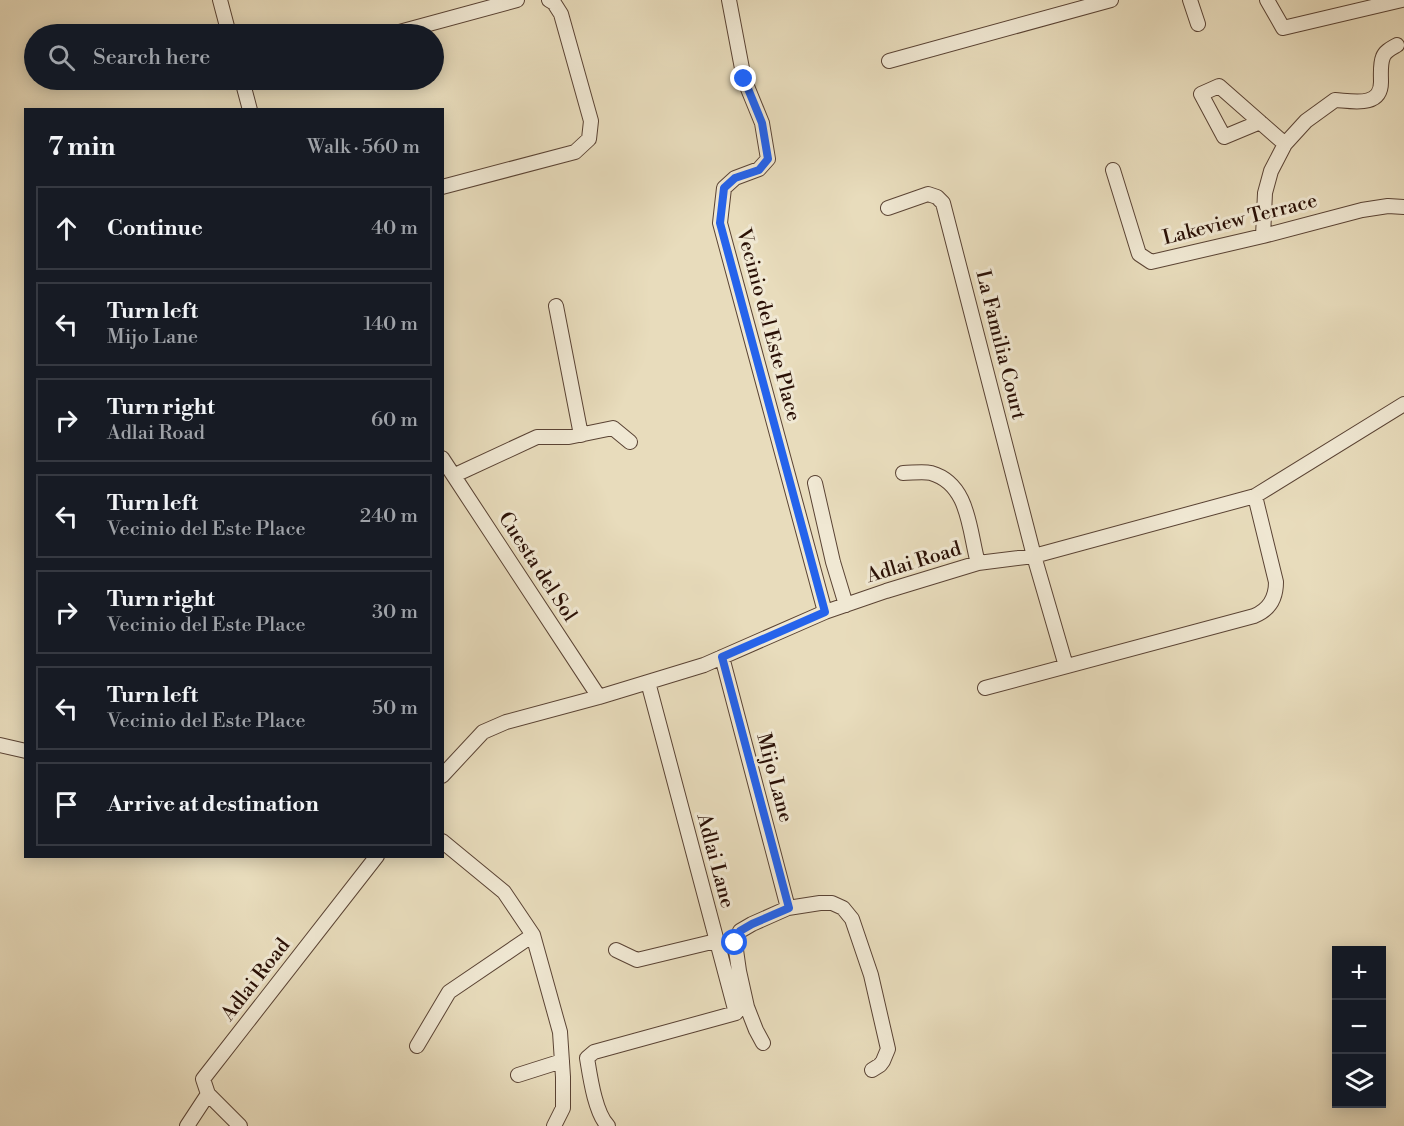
<!DOCTYPE html>
<html lang="en">
<head>
<meta charset="utf-8">
<style>
  :root { --surface:#171b24; --page:#242831; --text:#f1f3f6; --muted:#9ea1a6; --line:#363941 }
  body { margin:0; font-family:"Libre Bodoni",serif; background:var(--page); color:var(--text) }
  .controls { position:absolute; right:18px; bottom:18px; display:grid; overflow:hidden; border-radius:0px; box-shadow:0 3px 15px #0003 }
  .controls button { width:54px; height:54px; display:grid; place-items:center; padding:0; border:0; border-bottom:2px solid var(--line); background:var(--surface); color:var(--text); font:30px sans-serif }
  .stop { position:absolute; width:18px; height:18px; margin:-14px; border:4px solid #2563eb; border-radius:50%; background:#fff }
  .stop.end { background:#2563eb; border-color:#fff; box-shadow:0 2px 6px #0008 }
  .list { margin:0; padding:0; list-style:none }
  h2 { display:flex; justify-content:space-between; align-items:center; height:78px; margin:0; padding:0 24px; font-size:26px }
  h2 small { font-size:20px; font-weight:400; color:var(--muted) }
  .list li { display:grid; grid-template-columns:39px 1fr auto; gap:18px; align-items:center; box-sizing:border-box; height:84px; margin:0 12px 12px; padding:0 12px; border:2px solid var(--line); border-radius:0px }
  .list b { display:block; font-size:22px; white-space:nowrap }
  .list p { margin:0; font-size:20px; white-space:nowrap; color:var(--muted) }
  .list em { font-size:20px; font-style:normal; color:var(--muted) }
  .icon { flex:none; width:33px; height:33px; fill:none; stroke:currentColor; stroke-width:2; stroke-linecap:round; stroke-linejoin:round }
  .map { position:relative; flex:none; width:1404px; height:1126px; overflow:hidden }
  .search { position:absolute; background:var(--surface); box-shadow:0 3px 15px #0003; left:24px; top:24px; width:420px; height:66px; display:flex; align-items:center; gap:15px; box-sizing:border-box; padding:0 21px; border-radius:33px; color:var(--muted); font-size:22px }
  .panel { position:absolute; background:var(--surface); box-shadow:0 3px 15px #0003; left:24px; top:108px; width:420px; height:750px; border-radius:0px }
  .map>svg:first-child { display:block }
  .lines { fill:none; stroke-linecap:round; stroke-linejoin:round }
  .minor-casing { stroke:#5a4334; stroke-width:16 }
  .minor { stroke:#f0e8d3; stroke-width:14 }
  .route { stroke:#2563eb; stroke-width:8 }
  .labels { text-anchor:middle; dominant-baseline:central; stroke-width:6; stroke-linejoin:round; paint-order:stroke }
  .street-label { font-size:20px; fill:#2a1006; stroke:#f0e8d3 }
</style>
</head>
<body>
<div class="map">
<svg width="1404" height="1126" viewBox="0 0 1404 1126">
  <rect width="100%" height="100%" fill="#e8dcbc"/>
  <filter id="stains"><feTurbulence type="fractalNoise" baseFrequency=".00333" numOctaves="4"/><feColorMatrix values="0 0 0 0 .2 0 0 0 0 .09 0 0 0 0 .02 0 0 0 .5 -.17"/></filter>
  <radialGradient id="worn" r=".72"><stop offset=".6" stop-color="#630" stop-opacity="0"/><stop offset="1" stop-color="#630" stop-opacity=".3"/></radialGradient>
  <g class="lines">
    <g class="minor-casing">
      <path id="minor" d="M220,0L229,34
        M729,0L744,79L762,123L768,159L759,169L735,178L724,188L720,223L825,612
        M1190,0L1198,24
        M1267,0L1283,28L1402,0
        M392,34L517,0
        M889,61L1111,0
        M242,80L250,110
        M1260,122L1224,137L1201,94L1219,86L1285,144
        M1113,170L1139,254L1151,262L1263,236L1362,210L1388,206L1404,207
        M442,187L575,152L589,139L591,121L561,14L554,3L549,0
        M888,208L928,194L937,197L943,203L1034,556L1066,666
        M1263,236L1265,193L1271,171L1285,144L1306,121L1335,100C1352,101 1381,108 1381,82C1381,74 1380,64 1383,57C1385,51 1392,48 1397,45
        M556,306L581,435
        M442,458L599,697
        M903,473C912,473 923,471 931,473C970,484 969,532 978,563
        M455,475L537,437H569L613,428L630,442
        M815,483L833,562L846,605
        M722,657L788,908
        M985,688L1254,616C1269,610 1276,598 1276,582L1255,496
        M0,745L26,751
        M442,776L483,732L506,722L599,697L704,665L825,612L886,591L978,563L1034,556L1255,496L1404,404
        M442,841L504,892L533,935L560,1032L563,1077V1108L554,1126
        M616,950L637,960L716,941
        M763,1043L756,1030L747,1007L739,971L735,943L740,931L752,924L788,908L820,903H832L843,908L852,919L871,975L888,1049L883,1061L880,1065L872,1070
        M417,1046L449,992L533,935
        M518,1075L562,1061
        M187,1126L208,1094
        M240,1126L208,1094L203,1079L377,856
        M608,1126C595,1113 590,1076 587,1058L594,1052L736,1013L648,682"/>
    </g>
    <use href="#minor" class="minor"/>
  </g>
  <g class="lines">
    <path class="route" d="M735,943L740,931L752,924L789,908L722,657L825,612L720,223L724,188L735,178L759,170L768,159L762,123L744,79"/>
  </g>
  <g class="labels">
    <g class="street-label">
      <text transform="translate(1240 220) rotate(-14)">Lakeview Terrace</text>
      <text transform="translate(768 325) rotate(75)">Vecinio del Este Place</text>
      <text transform="translate(1000 345) rotate(76)">La Familia Court</text>
      <text transform="translate(914 563) rotate(-17)">Adlai Road</text>
      <text transform="translate(537 567) rotate(57)">Cuesta del Sol</text>
      <text transform="translate(774 778) rotate(75)">Mijo Lane</text>
      <text transform="translate(715 861) rotate(75)">Adlai Lane</text>
      <text transform="translate(256 980) rotate(-52)">Adlai Road</text>
    </g>
  </g>
  <rect width="100%" height="100%" filter="url(#stains)"/>
  <rect width="100%" height="100%" fill="url(#worn)"/>
</svg>
<div class="controls">
<button>+</button>
<button>−</button>
<button><svg class="icon" aria-label="layers" viewBox="0 0 24 24"><path d="M12 4l9 5-9 5-9-5zM3 14l9 5 9-5"/></svg></button>
</div>
<div class="stop" style="left:735px;top:943px"></div>
<div class="stop end" style="left:744px;top:79px"></div>
<div class="search"><svg class="icon" aria-label="search" viewBox="0 0 24 24"><circle cx="10" cy="10" r="6"/><path d="M15 15l6 6"/></svg>Search here</div>
<section class="panel">
<h2>7 min<small>Walk · 560 m</small></h2>
<ul class="list">
<li><svg class="icon" aria-label="ahead" viewBox="0 0 24 24"><path d="M12 20V5M6 11l6-6 6 6"/></svg><div><b>Continue</b></div><em>40 m</em></li>
<li><svg class="icon" aria-label="left" viewBox="0 0 24 24"><path d="M17 20v-9H6M10 6l-5 5 5 5"/></svg><div><b>Turn left</b><p>Mijo Lane</p></div><em>140 m</em></li>
<li><svg class="icon" aria-label="right" viewBox="0 0 24 24"><path d="M7 20v-9h11M14 6l5 5-5 5"/></svg><div><b>Turn right</b><p>Adlai Road</p></div><em>60 m</em></li>
<li><svg class="icon" aria-label="left" viewBox="0 0 24 24"><path d="M17 20v-9H6M10 6l-5 5 5 5"/></svg><div><b>Turn left</b><p>Vecinio del Este Place</p></div><em>240 m</em></li>
<li><svg class="icon" aria-label="right" viewBox="0 0 24 24"><path d="M7 20v-9h11M14 6l5 5-5 5"/></svg><div><b>Turn right</b><p>Vecinio del Este Place</p></div><em>30 m</em></li>
<li><svg class="icon" aria-label="left" viewBox="0 0 24 24"><path d="M17 20v-9H6M10 6l-5 5 5 5"/></svg><div><b>Turn left</b><p>Vecinio del Este Place</p></div><em>50 m</em></li>
<li><svg class="icon" aria-label="arrive" viewBox="0 0 24 24"><path d="M6 21V4h12l-3 4 3 4H6"/></svg><div><b>Arrive at destination</b></div></li>
</ul>
</section>
</div>
</body>
</html>
